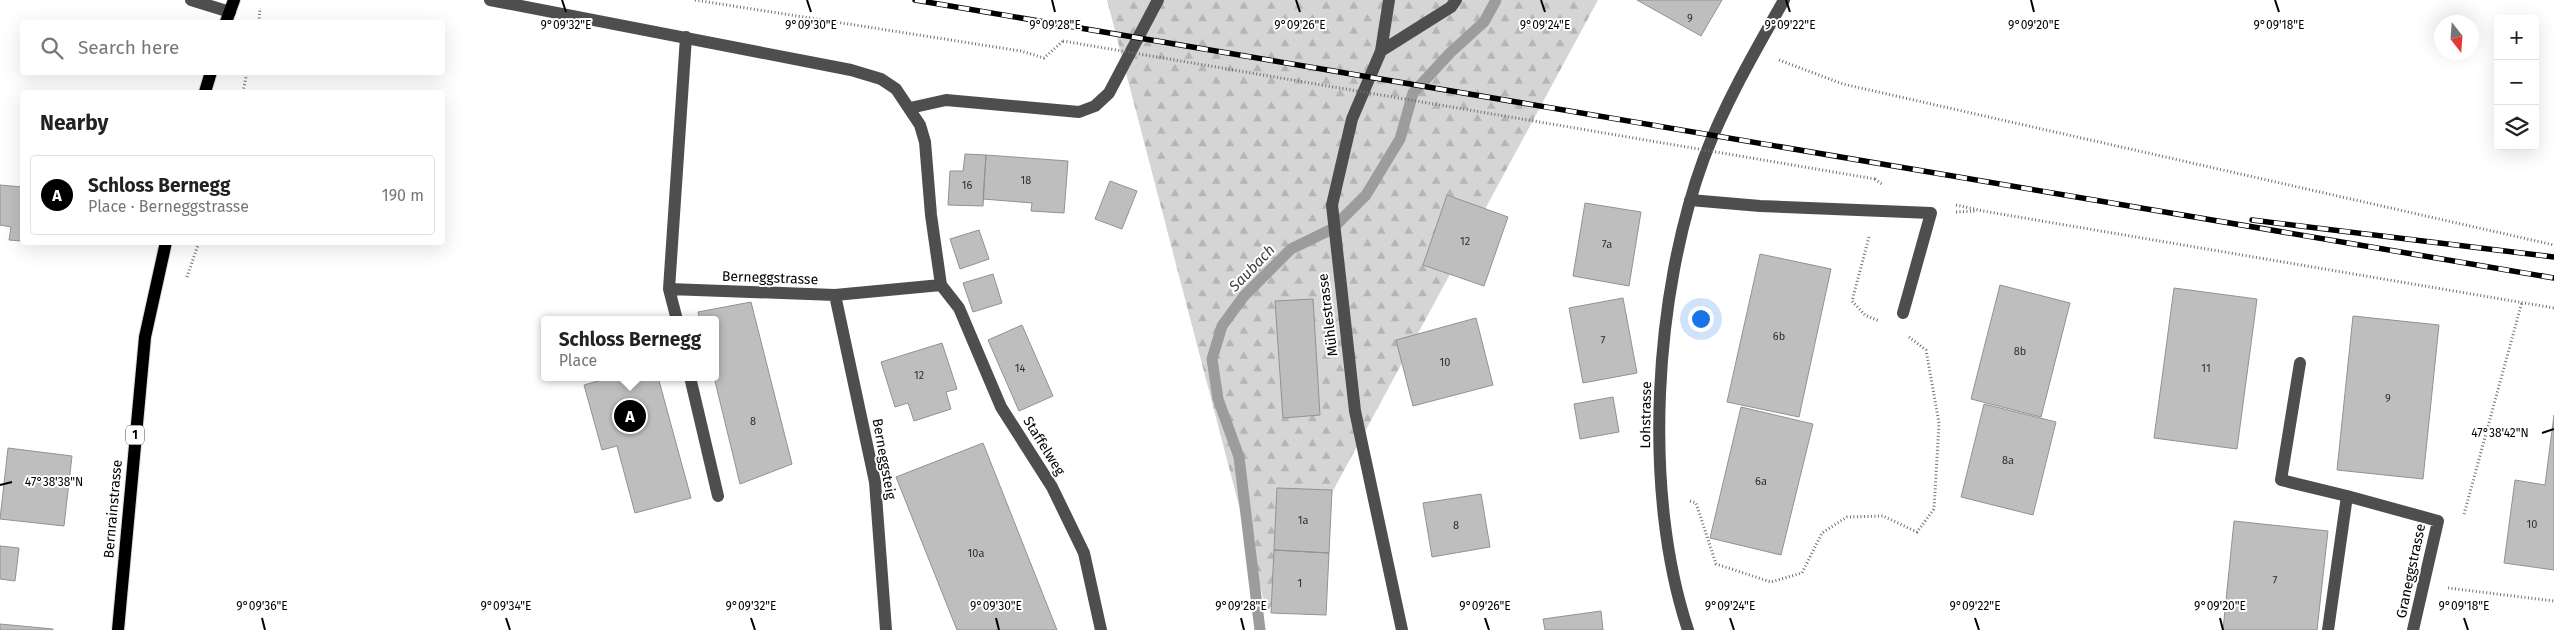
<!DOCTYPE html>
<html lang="en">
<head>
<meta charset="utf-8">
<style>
  :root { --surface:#fff; --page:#f2f2f2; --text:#222; --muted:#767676; --line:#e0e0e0; --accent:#000 }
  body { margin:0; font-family:"Fira Sans",sans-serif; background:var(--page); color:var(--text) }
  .controls { position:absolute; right:15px; top:15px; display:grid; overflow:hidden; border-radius:5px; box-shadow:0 5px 20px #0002 }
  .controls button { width:45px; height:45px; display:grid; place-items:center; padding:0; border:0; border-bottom:1px solid var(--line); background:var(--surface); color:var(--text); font:25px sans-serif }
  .compass { position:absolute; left:2434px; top:15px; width:45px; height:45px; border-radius:50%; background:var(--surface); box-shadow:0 5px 20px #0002; rotate:163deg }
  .you { position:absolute; left:1700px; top:318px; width:18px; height:18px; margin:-12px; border:4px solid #fff; border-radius:50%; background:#1a73e8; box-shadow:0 0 0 8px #1a73e833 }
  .badge { display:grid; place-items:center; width:32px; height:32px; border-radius:50%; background:var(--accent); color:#fff; font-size:16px; font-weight:700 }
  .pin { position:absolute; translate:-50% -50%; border:2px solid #fff; box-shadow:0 1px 5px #0006 }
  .popup { position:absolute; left:541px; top:316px; width:178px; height:65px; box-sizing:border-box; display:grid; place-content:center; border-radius:5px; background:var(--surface); filter:drop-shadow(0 1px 4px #0005); font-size:16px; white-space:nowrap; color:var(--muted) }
  .popup b { font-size:19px; color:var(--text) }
  .popup::after { content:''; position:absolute; left:50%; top:100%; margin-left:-10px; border:10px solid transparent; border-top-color:var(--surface) }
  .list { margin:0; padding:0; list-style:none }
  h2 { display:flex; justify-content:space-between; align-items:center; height:65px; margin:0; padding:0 20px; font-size:21px }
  h2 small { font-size:16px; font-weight:400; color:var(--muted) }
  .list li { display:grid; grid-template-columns:32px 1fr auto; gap:15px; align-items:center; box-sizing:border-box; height:80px; margin:0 10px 10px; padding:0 10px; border:1px solid var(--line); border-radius:5px }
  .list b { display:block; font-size:19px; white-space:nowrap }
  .list p { margin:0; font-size:16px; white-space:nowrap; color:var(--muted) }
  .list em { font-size:16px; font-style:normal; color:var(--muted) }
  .icon { flex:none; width:28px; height:28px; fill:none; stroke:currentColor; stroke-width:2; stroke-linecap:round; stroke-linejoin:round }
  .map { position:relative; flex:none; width:2554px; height:630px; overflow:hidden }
  .search { position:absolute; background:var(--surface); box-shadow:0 5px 20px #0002; left:20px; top:20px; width:425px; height:55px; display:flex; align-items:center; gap:12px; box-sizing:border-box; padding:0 18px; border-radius:5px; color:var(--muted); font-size:19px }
  .panel { position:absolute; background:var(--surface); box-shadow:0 5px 20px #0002; left:20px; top:90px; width:425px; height:155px; border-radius:5px }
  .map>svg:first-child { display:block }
  .forest { fill:url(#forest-firs) }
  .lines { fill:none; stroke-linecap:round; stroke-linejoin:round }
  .stream { stroke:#9c9c9c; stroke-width:11 }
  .building { fill:#bebebe; stroke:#929292 }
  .major-casing { stroke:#dbdbdb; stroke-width:14 }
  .path { stroke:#707070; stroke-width:3; stroke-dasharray:1 2.5; stroke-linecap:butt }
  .minor { stroke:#4e4e4e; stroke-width:12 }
  .major { stroke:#000; stroke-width:12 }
  .rail-casing { stroke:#000; stroke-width:5.5 }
  .rail { stroke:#fff; stroke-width:4; stroke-dasharray:11; stroke-linecap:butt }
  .path-bridge { stroke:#707070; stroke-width:3; stroke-dasharray:1 2.5; stroke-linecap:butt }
  .ticks { fill:none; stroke:#000; stroke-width:2 }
  .labels { text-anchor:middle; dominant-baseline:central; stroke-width:4; stroke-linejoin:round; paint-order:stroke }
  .number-label { font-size:11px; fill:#303030 }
  .shield { fill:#fff; stroke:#4c4c4c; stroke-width:1 }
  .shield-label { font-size:12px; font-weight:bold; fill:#000 }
  .street-label { font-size:14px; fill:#000; stroke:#fff }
  .water-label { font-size:15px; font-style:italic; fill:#3d3d3d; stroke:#fff }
  .ticks-label { font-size:12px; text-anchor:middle; fill:#000; stroke:#fff; stroke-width:4; stroke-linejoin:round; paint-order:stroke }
</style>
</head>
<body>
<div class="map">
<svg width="2554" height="630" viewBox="0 0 2554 630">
  <defs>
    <pattern id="forest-firs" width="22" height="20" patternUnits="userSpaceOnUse" patternTransform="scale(1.25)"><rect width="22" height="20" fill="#d5d5d5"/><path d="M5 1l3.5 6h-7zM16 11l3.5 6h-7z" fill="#b5b5b5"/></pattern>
  </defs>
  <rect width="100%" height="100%" fill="#fff"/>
  <path class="forest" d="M1107,0H1598L1267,613Z"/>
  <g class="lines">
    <path class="stream" d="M1260,630L1239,457L1218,399L1212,359L1222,326L1244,296L1291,249L1332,229L1366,195L1400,139L1413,93L1450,53L1484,22L1496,0"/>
  </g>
  <path class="building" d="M1637,0H1722L1701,36Z
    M965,154L986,155L983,206L948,205L950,171H963Z
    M986,155L1068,161L1064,213L1031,211L1032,203L983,199Z
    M1110,181L1137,191L1122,229L1095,219Z
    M0,185L22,187V241L9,240L11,227L0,225Z
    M1447,195L1508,217L1484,286L1423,265Z
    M1585,203L1641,212L1629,286L1573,276Z
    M979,230L989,259L960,269L950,239Z
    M1760,254L1831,269L1799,417L1727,402Z
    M993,274L1002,303L973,312L963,283Z
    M2000,285L2070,303L2041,417L1971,399Z
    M2174,288L2257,299L2237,449L2154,438Z
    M1623,298L1637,373L1583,383L1569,308Z
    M1313,299L1320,415L1283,418L1275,301Z
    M751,302L792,464L740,484L714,377L715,320H700L698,312Z
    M2353,316L2439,325L2423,479L2337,470Z
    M1476,318L1493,385L1413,406L1396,340Z
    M1022,325L1053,396L1019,411L988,340Z
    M942,343L957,389L946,392L951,409L914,421L908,403L895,407L881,362Z
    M612,377H658L691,498L635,513L617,446L602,450L584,385Z
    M1613,397L1619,432L1580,439L1574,404Z
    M1984,404L2056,422L2033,515L1961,497Z
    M1741,407L1813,424L1781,555L1710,538Z
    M2554,415V570L2504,563L2515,480L2545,485Z
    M983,443L1057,630H957L896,477Z
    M8,448L72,456L64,526L0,519Z
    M1277,488L1332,490L1329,553L1274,550Z
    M1481,494L1490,547L1432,557L1423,503Z
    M2234,521L2328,531L2317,630H2223Z
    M0,546L19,548L15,581L0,579Z
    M1274,550L1329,553L1326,615L1271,613Z
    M1601,611L1603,630H1545L1543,619Z
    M0,624L53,629V630H0Z"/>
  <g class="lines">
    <g class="major-casing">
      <path id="major" d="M226,22L234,0
        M205,92L211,72
        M118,630L145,337L166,242"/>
    </g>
    <path class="path" d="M695,0L1021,51L1044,58L1063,41
      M259,22L260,8
      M1779,60L1843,84L2554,245
      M243,92L247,72
      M1875,179L1883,185
      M1956,205L1983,211L2554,308
      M1956,212L1977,211
      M1869,237L1852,301L1865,315L1879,321
      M187,277L199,242
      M1690,501L1696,503L1716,564L1771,582L1802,573L1822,533L1847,517L1883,516L1917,532L1934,509L1939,423L1926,350L1909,337
      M2464,514L2522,302
      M2448,588L2554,601"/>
    <path class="minor" d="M191,0L230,12
      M490,0L851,70L881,79L896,89L920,125L925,142L931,215L941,285L959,308L1001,407L1052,487L1084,553L1101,630
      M1389,0L1381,51L1352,119L1332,205L1355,411L1402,630
      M686,37L669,289L835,295L941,285
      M1381,51L1451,7L1456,0
      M910,108L946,100L1079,112L1095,106L1109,93L1158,0
      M1690,200L1760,206L1931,213L1903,313
      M669,289L677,320
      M835,295L875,482L886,630
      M2300,363L2281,480L2347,496
      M690,377L718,496
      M1688,630C1642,492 1654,294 1704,158C1725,103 1755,51 1784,0
      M2328,630L2347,496L2438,521L2413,630"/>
    <use href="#major" class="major"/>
    <g class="rail-casing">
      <path id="rail" d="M915,0L2554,278
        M2252,220L2554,257"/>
    </g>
    <use href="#rail" class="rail"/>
    <path class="path-bridge" d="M1063,41L1875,179"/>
  </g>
  <path class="ticks" d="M562,0L566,12M807,0L811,12M1052,0L1055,12M1296,0L1300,12M1541,0L1545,12M1786,0L1790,12M2031,0L2034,12M2275,0L2279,12M2542,433L2554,429M0,485L12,482M262,618L265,630M506,618L510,630M751,618L755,630M996,618L999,630M1241,618L1244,630M1485,618L1489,630M1730,618L1734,630M1975,618L1979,630M2220,618L2223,630M2464,618L2468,630"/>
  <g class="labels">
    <g class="number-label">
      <text x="1690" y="18">9</text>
      <text x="1026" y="180">18</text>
      <text x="967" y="185">16</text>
      <text x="1465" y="241">12</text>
      <text x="1607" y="244">7a</text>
      <text x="1779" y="336">6b</text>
      <text x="1603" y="340">7</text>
      <text x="2020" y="351">8b</text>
      <text x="1445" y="362">10</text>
      <text x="1020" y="368">14</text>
      <text x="2206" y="368">11</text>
      <text x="919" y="375">12</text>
      <text x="2388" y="398">9</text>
      <text x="753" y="421">8</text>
      <text x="2008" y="460">8a</text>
      <text x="1761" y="481">6a</text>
      <text x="1303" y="520">1a</text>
      <text x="2532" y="524">10</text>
      <text x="1456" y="525">8</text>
      <text x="976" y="553">10a</text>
      <text x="2275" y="580">7</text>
      <text x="1300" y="583">1</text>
    </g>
    <rect class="shield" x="126" y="425.5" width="18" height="19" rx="4"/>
    <g class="shield-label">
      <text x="135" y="435">1</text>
    </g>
    <g class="street-label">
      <text transform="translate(770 278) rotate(2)">Berneggstrasse</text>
      <text transform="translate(1328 315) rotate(-97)">Mühlestrasse</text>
      <text transform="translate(1646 415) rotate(-89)">Lohstrasse</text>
      <text transform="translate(1044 446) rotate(58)">Staffelweg</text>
      <text transform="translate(884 459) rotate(80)">Berneggsteig</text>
      <text transform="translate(113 509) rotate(-85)">Bernrainstrasse</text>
      <text transform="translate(2411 571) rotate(-78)">Graneggstrasse</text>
    </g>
    <g class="water-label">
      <text transform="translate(1252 268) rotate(-46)">Saubach</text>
    </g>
  </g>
  <g class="ticks-label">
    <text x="566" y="29">9°09'32"E</text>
    <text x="811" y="29">9°09'30"E</text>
    <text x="1055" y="29">9°09'28"E</text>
    <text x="1300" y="29">9°09'26"E</text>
    <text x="1545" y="29">9°09'24"E</text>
    <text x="1790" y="29">9°09'22"E</text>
    <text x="2034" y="29">9°09'20"E</text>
    <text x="2279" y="29">9°09'18"E</text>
    <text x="2500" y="437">47°38'42"N</text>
    <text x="54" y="486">47°38'38"N</text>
    <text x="262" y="610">9°09'36"E</text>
    <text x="506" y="610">9°09'34"E</text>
    <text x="751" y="610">9°09'32"E</text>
    <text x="996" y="610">9°09'30"E</text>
    <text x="1241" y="610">9°09'28"E</text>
    <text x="1485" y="610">9°09'26"E</text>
    <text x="1730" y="610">9°09'24"E</text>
    <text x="1975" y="610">9°09'22"E</text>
    <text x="2220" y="610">9°09'20"E</text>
    <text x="2464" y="610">9°09'18"E</text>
  </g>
</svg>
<div class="controls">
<button>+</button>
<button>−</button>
<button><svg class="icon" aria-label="layers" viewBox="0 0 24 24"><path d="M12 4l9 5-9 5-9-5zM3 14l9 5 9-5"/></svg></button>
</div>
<svg class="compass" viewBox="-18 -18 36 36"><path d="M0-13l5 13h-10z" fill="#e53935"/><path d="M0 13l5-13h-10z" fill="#767676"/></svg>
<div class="you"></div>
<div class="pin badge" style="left:630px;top:416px">A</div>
<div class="popup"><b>Schloss Bernegg</b>Place</div>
<div class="search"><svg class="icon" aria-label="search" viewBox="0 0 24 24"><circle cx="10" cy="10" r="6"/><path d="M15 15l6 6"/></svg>Search here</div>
<section class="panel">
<h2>Nearby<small></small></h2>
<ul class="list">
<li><span class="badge">A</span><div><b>Schloss Bernegg</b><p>Place · Berneggstrasse</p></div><em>190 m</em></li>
</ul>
</section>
</div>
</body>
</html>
